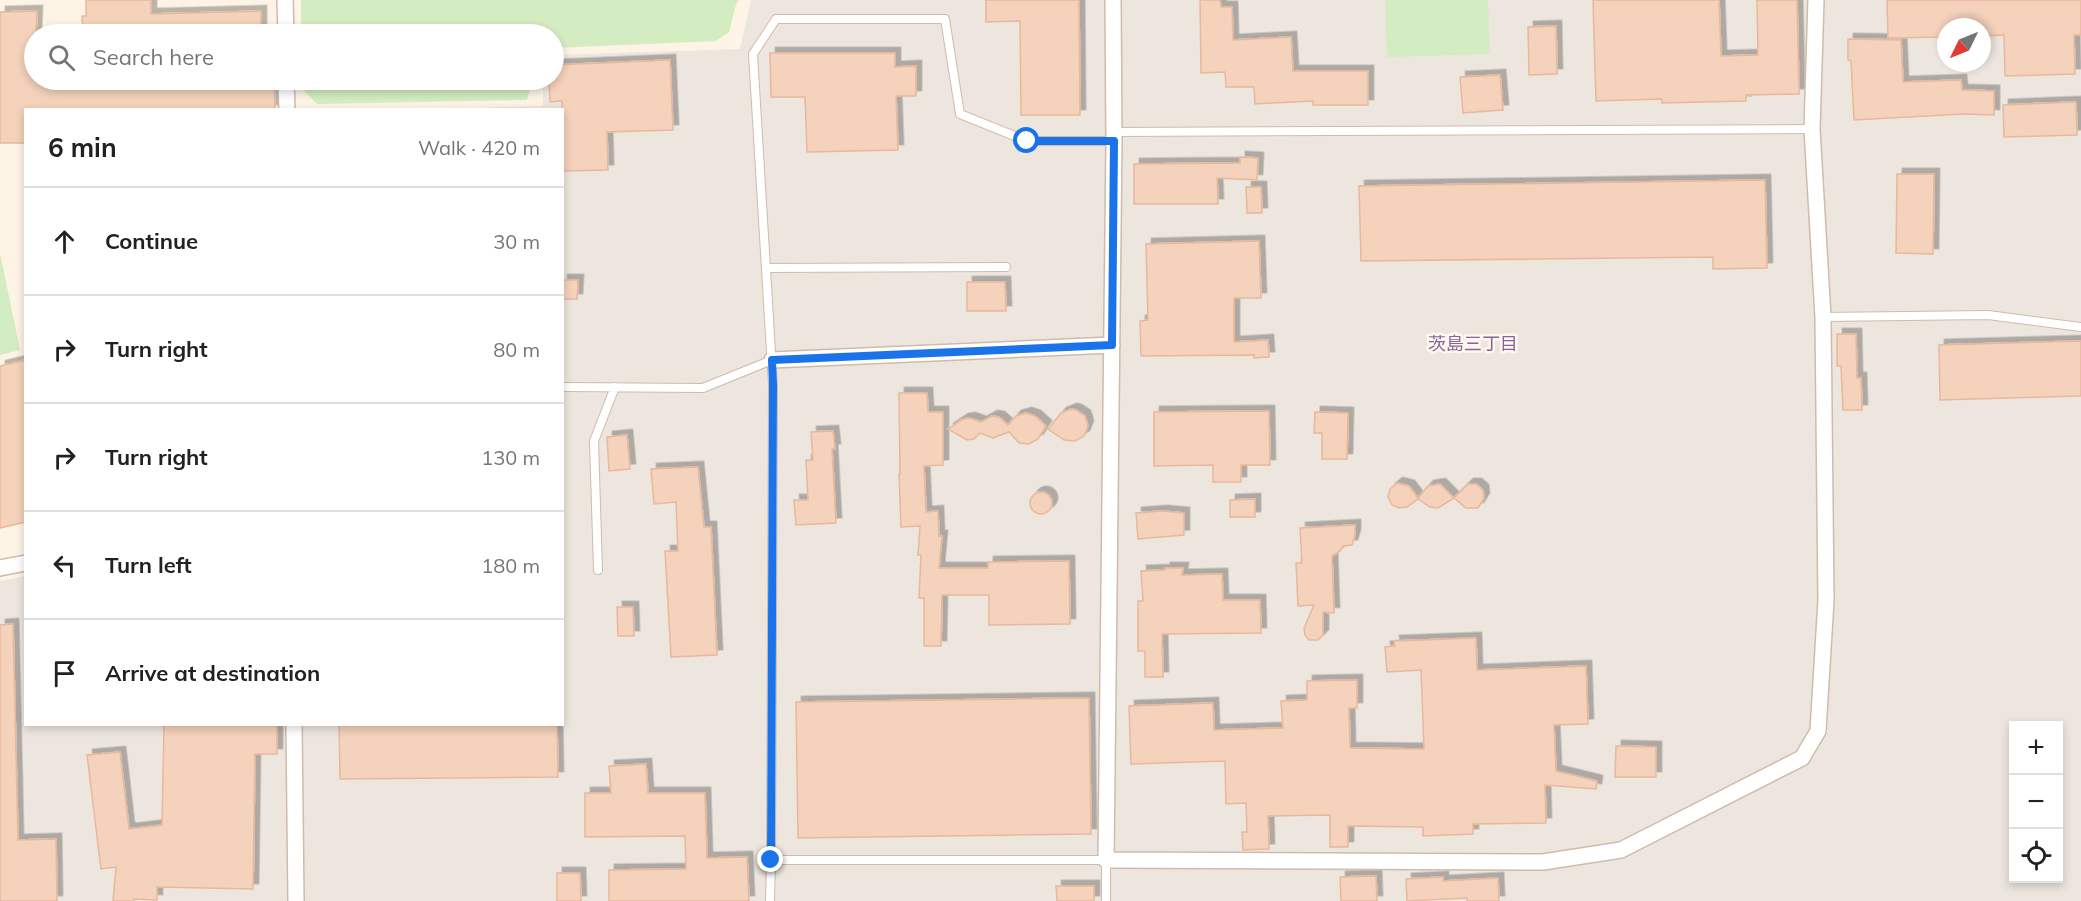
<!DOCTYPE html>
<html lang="en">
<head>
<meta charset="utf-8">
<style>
  :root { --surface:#fff; --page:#f6f6f6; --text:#202124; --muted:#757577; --line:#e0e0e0 }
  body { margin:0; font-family:Mulish,"Noto Sans JP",sans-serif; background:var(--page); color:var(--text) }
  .controls { position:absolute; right:18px; bottom:18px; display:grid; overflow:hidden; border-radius:0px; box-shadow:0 3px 9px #0003 }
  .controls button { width:54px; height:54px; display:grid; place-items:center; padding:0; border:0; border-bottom:2px solid var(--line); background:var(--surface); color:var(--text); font:30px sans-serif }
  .compass { position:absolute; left:1937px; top:18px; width:54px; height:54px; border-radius:50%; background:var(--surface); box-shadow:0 3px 9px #0003; rotate:227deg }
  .stop { position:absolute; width:18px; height:18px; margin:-14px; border:4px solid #1a73e8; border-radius:50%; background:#fff }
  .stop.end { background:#1a73e8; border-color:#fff; box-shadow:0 2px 6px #0008 }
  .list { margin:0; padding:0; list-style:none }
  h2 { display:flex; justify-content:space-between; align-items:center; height:78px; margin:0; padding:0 24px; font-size:26px }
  h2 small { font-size:20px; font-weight:400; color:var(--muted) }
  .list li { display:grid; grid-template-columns:39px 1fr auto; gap:18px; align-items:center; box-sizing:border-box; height:108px; padding:0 24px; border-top:2px solid var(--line) }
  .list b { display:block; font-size:22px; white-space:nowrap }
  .list em { font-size:20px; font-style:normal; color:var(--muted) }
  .icon { flex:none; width:33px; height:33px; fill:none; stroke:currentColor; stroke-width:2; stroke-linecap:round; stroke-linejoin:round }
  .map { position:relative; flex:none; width:2081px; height:901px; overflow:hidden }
  .search { position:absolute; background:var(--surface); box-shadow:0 3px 9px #0003; left:24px; top:24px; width:540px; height:66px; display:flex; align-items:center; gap:15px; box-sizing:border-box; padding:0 21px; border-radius:33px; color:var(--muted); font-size:22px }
  .panel { position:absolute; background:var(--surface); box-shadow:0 3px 9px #0003; left:24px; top:108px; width:540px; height:618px; border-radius:0px }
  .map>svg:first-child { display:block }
  .industrial { fill:#ede6df; fill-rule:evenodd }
  .green { fill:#d3ecc2 }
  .building { fill:#f4d2bb; stroke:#e8b89a; stroke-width:1.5; filter:url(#shadow) }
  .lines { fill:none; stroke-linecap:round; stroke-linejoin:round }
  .service-casing { stroke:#d0bbaa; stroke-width:10 }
  .minor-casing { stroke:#d0bbaa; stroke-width:18 }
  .service { stroke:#fff; stroke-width:8 }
  .minor { stroke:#fff; stroke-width:15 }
  .route { stroke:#1a73e8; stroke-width:8 }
  .labels { text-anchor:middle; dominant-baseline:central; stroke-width:5; stroke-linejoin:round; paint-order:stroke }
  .neighbourhood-label { font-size:18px; fill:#89649c; stroke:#fff8ec }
</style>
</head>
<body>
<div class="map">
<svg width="2081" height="901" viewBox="0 0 2081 901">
  <defs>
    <filter id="shadow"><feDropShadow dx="5.5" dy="-5.5" stdDeviation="0" flood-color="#0004"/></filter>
  </defs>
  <rect width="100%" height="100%" fill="#fdf4e5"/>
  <path class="industrial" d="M751,0H2081V901H0V581L25,576L26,724H562V110L444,109L543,106V80H554V55L740,49ZM1946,27H1982V63H1946ZM2014,726H2058V878H2014Z"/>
  <path class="green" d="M301,0H739L736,4L729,32L716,41L554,48V34H301Z
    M1385,0H1488L1490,54L1387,57Z
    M301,80H532L527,100L317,104L301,88Z
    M0,253L20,350L0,355Z"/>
  <path class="building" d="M86,0H151V14L261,11V34H83L82,16H86Z
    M986,0H1079L1080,115H1021L1020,21L986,22Z
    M1200,0H1220L1221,7H1232L1233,40L1291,37L1293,71H1368V105H1313V101L1255,104L1254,87H1226L1225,72L1201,73Z
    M1593,0H1719L1721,56L1758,55L1757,0H1797L1799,94L1746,95V101L1662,103V99L1596,101Z
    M1887,0H2081V35H2074L2075,74L2005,76L2004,35L1982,36V27H1946V37L1888,38Z
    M37,11L34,80H274L275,110H26V143H0V12Z
    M1556,26L1557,74L1529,75L1528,27Z
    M1848,39L1901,40L1903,82L1961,80L1962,90L1994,91V115L1963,114L1854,120L1851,61L1848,60Z
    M770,53H895V67L916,66V96H896L898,150L807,152L805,97H771Z
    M670,60L673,130L607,132L608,170L562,171V101L550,102L549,80H554V65Z
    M1500,75L1503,110L1463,113L1460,77Z
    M2076,102L2077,135L2004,137L2003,105Z
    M1240,157L1258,158L1257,180L1217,178L1218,204H1134V164L1240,163Z
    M1897,174H1934L1933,254L1896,253Z
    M1765,180L1767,268L1713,269V257L1361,261L1359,186Z
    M1246,187H1261L1262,213H1247Z
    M1259,241L1261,298H1234V342L1268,340L1269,357L1254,358V355L1141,356L1140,321L1148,320L1146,244Z
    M562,280H578L577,299H562Z
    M967,282H1005L1006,311H967Z
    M1837,334H1856L1857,378H1861L1862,410H1843L1841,366H1837Z
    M2081,341V396L1940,400L1939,345Z
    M26,360V522L0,528V366Z
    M899,393H927L928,412H943V465L924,466L926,512L938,511L939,536H942L939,568H988V562L1069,561L1070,624L989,625V595H942L941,646H924V598H919L921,555H918L920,526L901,527L899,474H900Z
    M1071,409L1076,410L1085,416L1088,426L1084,436L1075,441L1064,440L1048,429L1061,413Z
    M1269,411L1270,465H1241V482H1213V465L1154,466V412Z
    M1315,412L1348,413L1347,459H1322V433H1314Z
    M1026,413L1035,416L1046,426L1038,439L1029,444L1019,443L1009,432L993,438L980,433L974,439L967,440L948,429L963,419L970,418L981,422L992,416L999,417L1008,425L1016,416Z
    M833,431L835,449H832L836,523L796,525L794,500H808L806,460H813L811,432Z
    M627,435L630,469L609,471L607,437Z
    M698,467L704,527H711L717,655L671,657L665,551H678L676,502L654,504L651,469Z
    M1397,483L1409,486L1418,498L1428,486L1440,484L1454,498L1438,508L1430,507L1418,499L1407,507L1399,508L1392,505L1388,497L1390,489Z
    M1468,484H1476L1483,490L1484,498L1478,508H1466L1454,498Z
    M1030 503a11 11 0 1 1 22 0a11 11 0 1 1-22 0Z
    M1255,499V517H1230V500Z
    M1162,511L1184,513V535L1138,539L1136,513Z
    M1355,525V535L1352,545L1343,546L1340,551L1332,556L1334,613L1323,612V635L1318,640H1309L1305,635L1304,628L1314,605L1298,606L1296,563H1302L1300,528Z
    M1165,568H1183L1182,575L1222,574L1223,600H1260L1261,633L1162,634L1163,677H1145V651H1138V601H1143L1141,571L1165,570Z
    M617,607H633L634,636H618Z
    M13,624L18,840L56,839L57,901H0V625Z
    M1476,638L1477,670L1586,666L1588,724L1554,725L1556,771L1597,781L1596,789L1545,785L1546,823L1473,824V834L1423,836V827L1348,826V847H1330V815L1268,816L1269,849L1243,850L1242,832H1247L1246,803L1226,804L1225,761L1131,764L1129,706L1213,703L1214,730L1283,728L1281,701L1307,700V681L1357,680V708H1349L1350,748L1424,749L1421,670L1387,672L1385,647L1395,646L1394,641Z
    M1089,698L1091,834L798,838L796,702Z
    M164,724H277V754H255L253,889L157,887V900L134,899V901H113L116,867L101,869L87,755L120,752L129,829L162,825Z
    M339,724H557L558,777L340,779Z
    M1616,746L1656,747V777H1615Z
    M646,764L648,793H705L707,858L747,857L749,901H609V870L686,869L685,836L585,837V793H611L609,766Z
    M557,873H580L581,901H557Z
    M1376,876L1377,901H1341L1340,877Z
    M1443,877V881L1498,878L1499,901H1467V898L1407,901L1406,879Z
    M1056,886H1094V901H1057Z"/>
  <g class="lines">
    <g class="service-casing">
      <path id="service" d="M1114,132L1812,129
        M766,268L1006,267
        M1823,317L1988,315L2081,327
        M562,387L703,388L772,360
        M598,570L594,441L615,387
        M770,901L771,860
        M1106,901V860H771L773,385L753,54L776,19H945L960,114L1027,141H1114"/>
    </g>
    <g class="minor-casing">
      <path id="minor" d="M285,0L286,34
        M1113,0L1114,141L1106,860L1543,862L1621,850L1802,758L1818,731L1826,600L1823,317L1812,129L1816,0
        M286,80L287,110
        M772,360L1112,345
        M0,568L26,563
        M294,724L296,901"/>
    </g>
    <use href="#service" class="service"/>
    <use href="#minor" class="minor"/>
  </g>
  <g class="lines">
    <path class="route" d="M771,860L773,385L772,360L1112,345L1114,141H1027"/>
  </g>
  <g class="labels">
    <g class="neighbourhood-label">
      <text x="1473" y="343">茨島三丁目</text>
    </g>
  </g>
</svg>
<div class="controls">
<button>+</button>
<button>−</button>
<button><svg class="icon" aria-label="locate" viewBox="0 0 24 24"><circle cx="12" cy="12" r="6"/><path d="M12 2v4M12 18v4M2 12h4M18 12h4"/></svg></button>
</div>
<svg class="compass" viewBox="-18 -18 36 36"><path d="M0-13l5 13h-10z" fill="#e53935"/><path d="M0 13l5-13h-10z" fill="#757577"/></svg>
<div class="stop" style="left:1027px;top:141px"></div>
<div class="stop end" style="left:771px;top:860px"></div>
<div class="search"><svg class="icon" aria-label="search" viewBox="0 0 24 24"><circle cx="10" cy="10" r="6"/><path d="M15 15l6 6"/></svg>Search here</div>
<section class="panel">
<h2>6 min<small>Walk · 420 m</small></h2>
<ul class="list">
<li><svg class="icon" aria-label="ahead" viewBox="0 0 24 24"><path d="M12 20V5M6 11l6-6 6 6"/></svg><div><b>Continue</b></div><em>30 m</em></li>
<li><svg class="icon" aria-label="right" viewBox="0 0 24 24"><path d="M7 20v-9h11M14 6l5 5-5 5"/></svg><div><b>Turn right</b></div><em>80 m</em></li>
<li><svg class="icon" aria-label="right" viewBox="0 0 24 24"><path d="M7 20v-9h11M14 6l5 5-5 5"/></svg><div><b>Turn right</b></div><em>130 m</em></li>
<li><svg class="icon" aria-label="left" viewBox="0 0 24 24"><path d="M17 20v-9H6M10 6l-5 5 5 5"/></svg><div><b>Turn left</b></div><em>180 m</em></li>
<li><svg class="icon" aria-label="arrive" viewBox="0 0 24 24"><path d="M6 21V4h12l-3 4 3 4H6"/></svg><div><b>Arrive at destination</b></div></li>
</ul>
</section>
</div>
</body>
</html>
